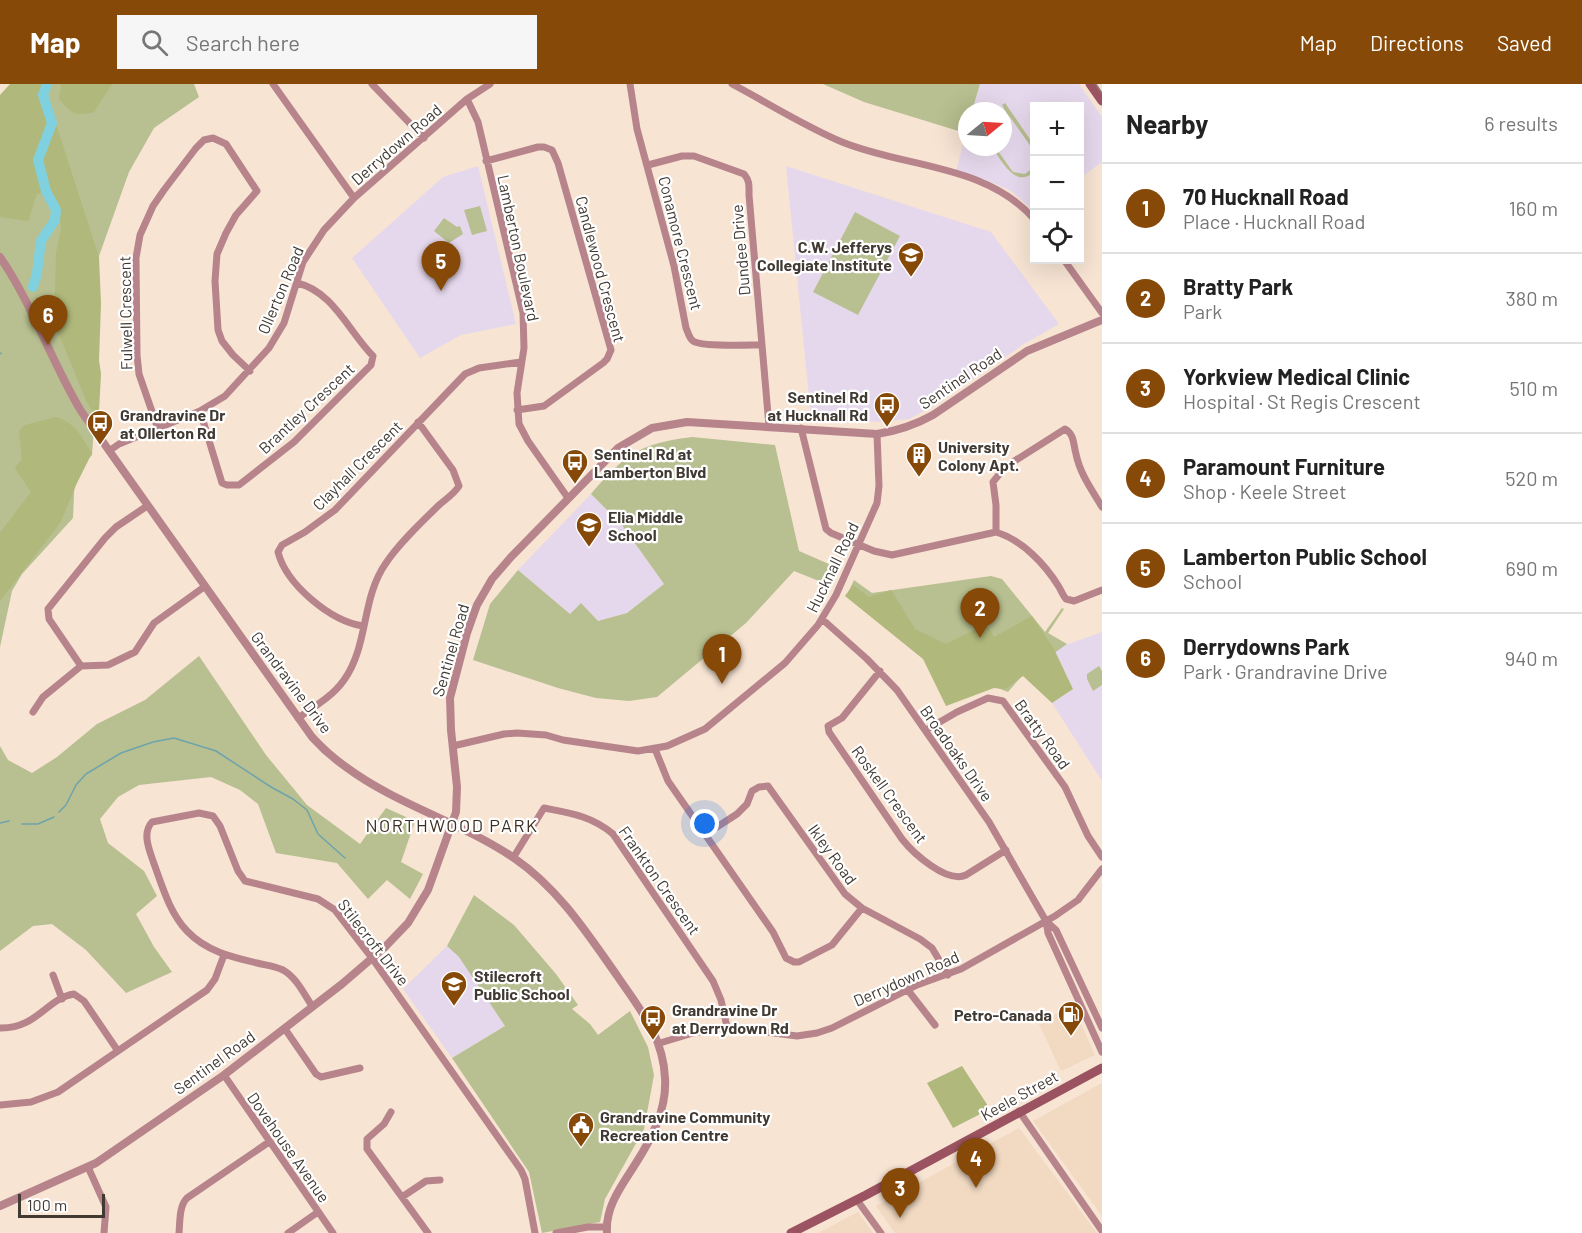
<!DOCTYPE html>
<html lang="en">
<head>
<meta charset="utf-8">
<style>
  :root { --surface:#fff; --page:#f6f6f6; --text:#222; --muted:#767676; --line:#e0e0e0; --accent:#864907 }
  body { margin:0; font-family:Barlow,sans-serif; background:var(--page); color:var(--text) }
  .controls { position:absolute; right:18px; top:18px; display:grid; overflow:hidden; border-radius:0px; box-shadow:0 6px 24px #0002 }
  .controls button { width:54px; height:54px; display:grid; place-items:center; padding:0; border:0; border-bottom:2px solid var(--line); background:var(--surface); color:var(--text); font:30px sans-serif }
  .compass { position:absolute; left:958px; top:18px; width:54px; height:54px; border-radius:50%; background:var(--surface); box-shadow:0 6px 24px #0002; rotate:72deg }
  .scale { position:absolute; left:18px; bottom:15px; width:87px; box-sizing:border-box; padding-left:6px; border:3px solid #413a33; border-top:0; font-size:16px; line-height:21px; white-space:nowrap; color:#413a33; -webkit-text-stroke:4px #fff; paint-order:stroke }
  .you { position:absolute; left:705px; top:740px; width:21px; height:21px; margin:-15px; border:4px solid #fff; border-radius:50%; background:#1a73e8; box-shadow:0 0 0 9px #1a73e833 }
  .badge { display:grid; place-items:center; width:39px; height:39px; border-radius:50%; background:var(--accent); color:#fff; font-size:20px; font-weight:700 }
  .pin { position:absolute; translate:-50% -50px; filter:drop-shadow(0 2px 3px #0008) }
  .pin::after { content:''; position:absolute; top:32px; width:21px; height:18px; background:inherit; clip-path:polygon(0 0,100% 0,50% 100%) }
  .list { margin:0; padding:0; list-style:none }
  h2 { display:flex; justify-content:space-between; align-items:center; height:78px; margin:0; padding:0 24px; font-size:26px }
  h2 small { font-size:20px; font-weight:400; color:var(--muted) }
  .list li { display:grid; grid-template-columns:39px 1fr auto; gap:18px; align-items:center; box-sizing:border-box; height:90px; padding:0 24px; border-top:2px solid var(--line) }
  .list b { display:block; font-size:22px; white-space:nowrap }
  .list p { margin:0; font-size:20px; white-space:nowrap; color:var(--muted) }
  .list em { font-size:20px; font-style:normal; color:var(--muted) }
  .icon { flex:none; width:33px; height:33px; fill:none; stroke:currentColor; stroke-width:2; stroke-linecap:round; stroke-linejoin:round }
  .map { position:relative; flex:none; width:1102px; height:1149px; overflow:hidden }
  header { display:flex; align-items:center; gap:36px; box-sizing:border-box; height:84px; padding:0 30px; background:var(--accent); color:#fff }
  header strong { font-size:28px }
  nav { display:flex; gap:33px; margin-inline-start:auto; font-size:21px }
  .search { width:420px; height:54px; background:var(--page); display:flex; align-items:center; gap:15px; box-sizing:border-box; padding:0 21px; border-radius:0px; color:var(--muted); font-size:22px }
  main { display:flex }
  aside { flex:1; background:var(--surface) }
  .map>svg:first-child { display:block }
  .built { fill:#f1d9c2 }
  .education { fill:#e6d8ec }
  .green { fill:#b8bf90 }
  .forest { fill:#b0b87b }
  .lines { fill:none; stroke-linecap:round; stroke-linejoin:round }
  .stream { stroke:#6da4ac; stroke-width:1.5 }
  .river { stroke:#80d1e0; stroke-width:10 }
  .minor { stroke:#b7848c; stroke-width:7 }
  .tertiary { stroke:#b7848c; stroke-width:8 }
  .secondary { stroke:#9b5361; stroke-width:9 }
  .tram { stroke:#8b7f74; stroke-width:1.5 }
  .labels { text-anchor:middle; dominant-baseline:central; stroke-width:4.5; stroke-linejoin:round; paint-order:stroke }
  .street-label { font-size:16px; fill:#413a33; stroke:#fff }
  .poi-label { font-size:16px; font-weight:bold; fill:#413a33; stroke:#fff; text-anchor:start }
  .neighbourhood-label { font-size:18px; letter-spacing:1.5px; fill:#3c2e21; stroke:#fff }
</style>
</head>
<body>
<header>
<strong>Map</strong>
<div class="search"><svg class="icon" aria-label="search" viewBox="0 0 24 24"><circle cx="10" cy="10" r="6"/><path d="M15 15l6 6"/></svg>Search here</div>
<nav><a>Map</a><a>Directions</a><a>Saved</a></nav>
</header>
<main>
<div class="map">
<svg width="1102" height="1149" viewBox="0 0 1102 1149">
  <rect width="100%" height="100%" fill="#f7e4d3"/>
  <path class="built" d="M1073,922L1095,971L1061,987L1038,938Z
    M1102,999V1132L1033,1037Z
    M1019,1044L1097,1149H895L876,1122Z
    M858,1128L873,1149H818Z"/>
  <path class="education" d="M980,0H1079L1102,33V78L1080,94V22H1034V127L1011,107L984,95L956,88L967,44V63H1003V27H972Z
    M478,82L516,240L461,251L420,274L352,174L443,93Z
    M786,82L991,148L1059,240L1024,260L934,322L909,335L878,338L811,334Z
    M591,410L622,441L664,500L627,529L598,537L570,530L518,486Z
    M1102,548V697L1052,619L1073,605L1054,565Z
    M447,862L459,872L505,942L452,974L403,905Z"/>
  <path class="green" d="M11,0H194L199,13L154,44L129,88L99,172L96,313L92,371L75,389L73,434L22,490L12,507L0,563V24Z
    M823,0H980L972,27H967L965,49L864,18Z
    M1005,19L1034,61V67L1010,33L1003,30V28H1006L1002,21Z
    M992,63H995L1013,88L1025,90L1034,83V88C1015,105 1002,77 992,63Z
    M480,122L487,147L472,151L464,126Z
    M855,128L900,152L858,231L813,208Z
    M444,134L457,143L460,142L463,150L449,159L434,147Z
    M692,353L775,361L799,467L838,484L829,501L794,487L746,539L657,613L629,617L596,614L558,604L473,576L490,520L518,486L570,530L581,519L598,537L627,529L664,500L622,441L591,410C626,370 638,360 692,353Z
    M991,492L1002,495L1045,548L1062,524L1064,525L1048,549L1067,560L1033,584L1026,587L1008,608L929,578L848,509L854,496L872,509Z
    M199,572L266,671L307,721L360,760L386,724L415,737L401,778L423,790L410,815L387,796L368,815L337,779L276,769L258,720L240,706L211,693L139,701L118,713L100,735L108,759L144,787L157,812L136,830L154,863L172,888L126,909L86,866L52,840L33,842L0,867V662L8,676L32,689L57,673L97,640L145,616Z
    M1099,582L1102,587V601L1093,607L1087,595V590Z
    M474,811L514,841L556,890L578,921L572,925L590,940L598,951L630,927L648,963L654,991L644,1045L605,1115L600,1138L542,1149L529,1088L452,974L505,942L459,873L447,862Z"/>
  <path class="forest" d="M10,0H43L99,173L101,220L99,276L101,290L99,327L91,325L86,316L50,229L55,207L56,169L61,144L59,127L52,107L37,110L28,137L0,133V11Z
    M61,0H112L94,28C74,33 72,29 59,15Z
    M56,333C75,338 82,354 92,369L77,399L60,439L0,517V449L31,408L15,384L22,375L19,347L25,341Z
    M853,501L869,513L891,506L915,545L946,560L978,544L988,542L994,553L1032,532L1054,565L1073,605L1052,619L1023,592L1005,605L994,604L946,622L923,575L845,512Z
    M962,982L990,1025L953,1044L927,999Z"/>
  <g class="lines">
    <path class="stream" d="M0,270L1,269
      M59,728L66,721L76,701L86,690L121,669L153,658L174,654L216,667L271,703L293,715L307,726L318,750L345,774
      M0,739L9,737
      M22,740H38L54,733"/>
    <path class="river" d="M33,203L37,189L41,157L55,136L56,126L46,107L38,76L52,39L43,11L47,0"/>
    <path class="minor" d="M273,0L354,114
      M372,0L424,54
      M630,0L637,45L674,182L686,244C688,248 689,254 693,257C701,263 749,261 761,261
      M732,0C768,19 804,42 842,58C906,84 986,80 1034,135
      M467,15L478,38L523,229L524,264L517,309L519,340L528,357L568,414
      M486,77L538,63H544L552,66L558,79L611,266L607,275L603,279L544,322L517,326
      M648,81L682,72H694L744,90C750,97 749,102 749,111L769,342
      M1064,176L1102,229
      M200,327L222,399L227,401H239L294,358L371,281L373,272C349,248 333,207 297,199
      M801,344L826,445L831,449L874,467L892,471L996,448C1022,456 1045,480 1059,503C1062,508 1063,512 1066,515L1074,517L1102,506
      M158,345L139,290L137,271L136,174L140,151L153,122L164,106L196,64L204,56L213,54L226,60L257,107L236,131L226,149L217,170L215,197L218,246L222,257L233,271L250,287
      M109,367L119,360L200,327L225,312L269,264L284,239L303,178L324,146L354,114L467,15L490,0
      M996,448V421L993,398L1005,383L1065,345C1075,351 1073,360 1076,370C1080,390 1092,406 1102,423
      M822,535L867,575L897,606L989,738L1046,837L1056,846L1102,944
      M363,542C330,537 286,500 278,468L282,461L305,448L335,426L465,290L479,284L521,278
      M81,582L49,535L48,525L105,454L116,443L147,422
      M880,587L842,634L828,642L829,648L902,755C913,769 947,800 966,791L1006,766
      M33,628L43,613L81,582L108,581L135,568L154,539L204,503
      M298,634C314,623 333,612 344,596C369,561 361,514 386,479C400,458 421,439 439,421C446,415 454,410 459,402L453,386L418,338
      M926,646L957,628L988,614L1003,617L1065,703L1088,752L1102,773
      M453,662L504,650L517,649L546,651L563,656L638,667L667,662L705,645L785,579L818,541L836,511L877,419L879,402L877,350
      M655,665L668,697L773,848L786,874L794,878H799L832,861L862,824
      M706,750L737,730L747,720L752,707L759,703L768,702L845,810L862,824L920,855L932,864L948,891
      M513,774L544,724C570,729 592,732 613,750L713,897L721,916L727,943
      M1046,837L1048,849L1102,968
      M53,891L62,915
      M907,905L935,941
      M312,922C304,910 296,893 283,886C275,882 265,881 257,879C231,873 206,867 187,847C169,828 162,801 153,777C149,765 142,749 152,738L199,729L213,732L220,742L238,787L245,797L318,815L335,826L372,874L521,1086L525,1095L535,1149
      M0,944C37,945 47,914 74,910L84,917L118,967
      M285,945L316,990L321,993L360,984
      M660,959L693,949L727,943L797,952L817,949L832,944L917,901L961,885L1055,832L1078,816L1102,785
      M224,991L333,1149
      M0,1021L31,1018L58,1008L207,906L215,895L224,871
      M1019,1027L1102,1147
      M391,1028L384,1040L367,1055V1065L428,1149
      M88,1083L106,1123L104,1149
      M402,1113L426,1097L440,1096
      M857,1116L881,1149
      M179,1149C180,1138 179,1122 187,1114L269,1058
      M288,1149L318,1128
      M556,1149L588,1143H607"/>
    <path class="tertiary" d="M0,173C33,221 51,277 81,327L312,653C322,664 333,674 346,683C397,721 461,738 514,774C559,805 587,849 618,893C641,927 663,952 665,994C667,1025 652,1054 636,1079C623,1100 605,1122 607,1149
      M0,1122L96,1079L224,991L342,900L385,863L408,839L428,806L456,728L457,703L451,646L450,614L467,549L477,521L492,495L511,473L618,364L652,344L687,338L877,350C897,347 915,341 933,331L1027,267L1102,236"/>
    <path class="secondary" d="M1090,0L1102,17
      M791,1149L866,1111L1102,984"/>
    <path class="tram" d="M1096,0L1102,9"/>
  </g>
  <defs>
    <g id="school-pin" transform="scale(1.35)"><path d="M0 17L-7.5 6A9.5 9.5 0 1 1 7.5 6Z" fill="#864907" stroke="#fff"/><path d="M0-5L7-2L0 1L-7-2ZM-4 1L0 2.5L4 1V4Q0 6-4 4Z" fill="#fff"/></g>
    <g id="bus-pin" transform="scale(1.35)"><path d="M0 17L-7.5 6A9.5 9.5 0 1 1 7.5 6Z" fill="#864907" stroke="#fff"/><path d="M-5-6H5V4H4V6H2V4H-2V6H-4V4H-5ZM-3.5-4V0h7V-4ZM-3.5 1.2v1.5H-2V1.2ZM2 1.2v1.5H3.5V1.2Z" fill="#fff"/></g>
    <g id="building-pin" transform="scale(1.35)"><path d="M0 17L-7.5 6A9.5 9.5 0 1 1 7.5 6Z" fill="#864907" stroke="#fff"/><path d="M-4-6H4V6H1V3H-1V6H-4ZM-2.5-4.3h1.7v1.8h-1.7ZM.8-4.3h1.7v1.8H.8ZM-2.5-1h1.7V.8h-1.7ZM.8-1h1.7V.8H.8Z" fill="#fff"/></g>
    <g id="fuel-pin" transform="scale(1.35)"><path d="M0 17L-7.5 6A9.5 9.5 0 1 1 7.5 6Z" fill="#864907" stroke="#fff"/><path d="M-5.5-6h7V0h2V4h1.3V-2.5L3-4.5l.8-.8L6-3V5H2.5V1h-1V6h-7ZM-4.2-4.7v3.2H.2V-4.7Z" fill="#fff"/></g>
    <g id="civic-pin" transform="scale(1.35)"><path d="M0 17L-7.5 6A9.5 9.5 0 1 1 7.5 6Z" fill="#864907" stroke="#fff"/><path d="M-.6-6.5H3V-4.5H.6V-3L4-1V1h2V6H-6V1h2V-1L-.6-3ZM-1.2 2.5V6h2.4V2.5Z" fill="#fff"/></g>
  </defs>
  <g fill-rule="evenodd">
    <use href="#school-pin" x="911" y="171"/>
    <use href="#bus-pin" x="887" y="321"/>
    <use href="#bus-pin" x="100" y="339"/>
    <use href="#building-pin" x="919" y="371"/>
    <use href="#bus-pin" x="575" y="378"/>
    <use href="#school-pin" x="589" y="441"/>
    <use href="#school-pin" x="454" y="900"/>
    <use href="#fuel-pin" x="1071" y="930"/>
    <use href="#bus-pin" x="653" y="934"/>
    <use href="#civic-pin" x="581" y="1041"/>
  </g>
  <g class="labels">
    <g class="street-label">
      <text transform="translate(396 60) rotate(-41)">Derrydown Road</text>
      <text transform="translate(681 159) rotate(76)">Conamore Crescent</text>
      <text transform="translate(519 164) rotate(78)">Lamberton Boulevard</text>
      <text transform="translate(740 166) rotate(-95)">Dundee Drive</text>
      <text transform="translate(601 185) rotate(75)">Candlewood Crescent</text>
      <text transform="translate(280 206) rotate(-67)">Ollerton Road</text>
      <text transform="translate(125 229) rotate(-91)">Fulwell Crescent</text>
      <text transform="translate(960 294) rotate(-34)">Sentinel Road</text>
      <text transform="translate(306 324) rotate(-43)">Brantley Crescent</text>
      <text transform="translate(357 381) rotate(-45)">Clayhall Crescent</text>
      <text transform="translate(832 483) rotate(-64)">Hucknall Road</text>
      <text transform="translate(450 566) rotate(-74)">Sentinel Road</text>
      <text transform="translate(292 598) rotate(53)">Grandravine Drive</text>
      <text transform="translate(1043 650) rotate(54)">Bratty Road</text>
      <text transform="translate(957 669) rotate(55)">Broadoaks Drive</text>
      <text transform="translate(890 710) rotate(54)">Roskell Crescent</text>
      <text transform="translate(833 770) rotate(54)">Ikley Road</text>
      <text transform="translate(660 796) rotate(55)">Frankton Crescent</text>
      <text transform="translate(374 858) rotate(52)">Stilecroft Drive</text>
      <text transform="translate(906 894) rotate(-24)">Derrydown Road</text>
      <text transform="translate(214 978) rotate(-36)">Sentinel Road</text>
      <text transform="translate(1019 1011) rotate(-29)">Keele Street</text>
      <text transform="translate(289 1063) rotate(55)">Dovehouse Avenue</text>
    </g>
    <g class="poi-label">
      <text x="892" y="162" text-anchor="end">C.W. Jefferys<tspan x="892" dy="18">Collegiate Institute</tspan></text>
      <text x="868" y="312" text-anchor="end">Sentinel Rd<tspan x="868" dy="18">at Hucknall Rd</tspan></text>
      <text x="120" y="330">Grandravine Dr<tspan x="120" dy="18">at Ollerton Rd</tspan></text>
      <text x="938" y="362">University<tspan x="938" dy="18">Colony Apt.</tspan></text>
      <text x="594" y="369">Sentinel Rd at<tspan x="594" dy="18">Lamberton Blvd</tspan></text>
      <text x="608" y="432">Elia Middle<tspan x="608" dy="18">School</tspan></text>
      <text x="474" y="891">Stilecroft<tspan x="474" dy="18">Public School</tspan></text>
      <text x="672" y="925">Grandravine Dr<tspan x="672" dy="18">at Derrydown Rd</tspan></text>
      <text x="1052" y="930" text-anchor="end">Petro-Canada</text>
      <text x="600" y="1032">Grandravine Community<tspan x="600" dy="18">Recreation Centre</tspan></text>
    </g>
    <g class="neighbourhood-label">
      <text x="452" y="741">NORTHWOOD PARK</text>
    </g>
  </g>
</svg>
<div class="controls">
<button>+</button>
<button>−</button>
<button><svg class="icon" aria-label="locate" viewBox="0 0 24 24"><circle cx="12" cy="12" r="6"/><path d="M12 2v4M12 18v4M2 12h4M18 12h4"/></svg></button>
</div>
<svg class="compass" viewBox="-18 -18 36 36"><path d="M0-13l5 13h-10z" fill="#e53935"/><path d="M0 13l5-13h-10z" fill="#767676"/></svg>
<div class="scale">100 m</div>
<div class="you"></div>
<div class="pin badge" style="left:722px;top:600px">1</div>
<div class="pin badge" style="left:980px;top:554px">2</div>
<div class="pin badge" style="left:900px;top:1134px">3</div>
<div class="pin badge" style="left:976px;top:1104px">4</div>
<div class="pin badge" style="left:441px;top:207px">5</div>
<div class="pin badge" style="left:48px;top:261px">6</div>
</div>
<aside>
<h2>Nearby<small>6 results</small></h2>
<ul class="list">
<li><span class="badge">1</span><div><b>70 Hucknall Road</b><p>Place · Hucknall Road</p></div><em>160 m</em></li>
<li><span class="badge">2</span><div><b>Bratty Park</b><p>Park</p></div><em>380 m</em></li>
<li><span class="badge">3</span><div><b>Yorkview Medical Clinic</b><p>Hospital · St Regis Crescent</p></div><em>510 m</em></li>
<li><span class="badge">4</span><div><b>Paramount Furniture</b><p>Shop · Keele Street</p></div><em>520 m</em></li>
<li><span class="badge">5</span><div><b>Lamberton Public School</b><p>School</p></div><em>690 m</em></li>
<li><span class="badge">6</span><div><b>Derrydowns Park</b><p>Park · Grandravine Drive</p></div><em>940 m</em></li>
</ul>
</aside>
</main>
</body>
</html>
